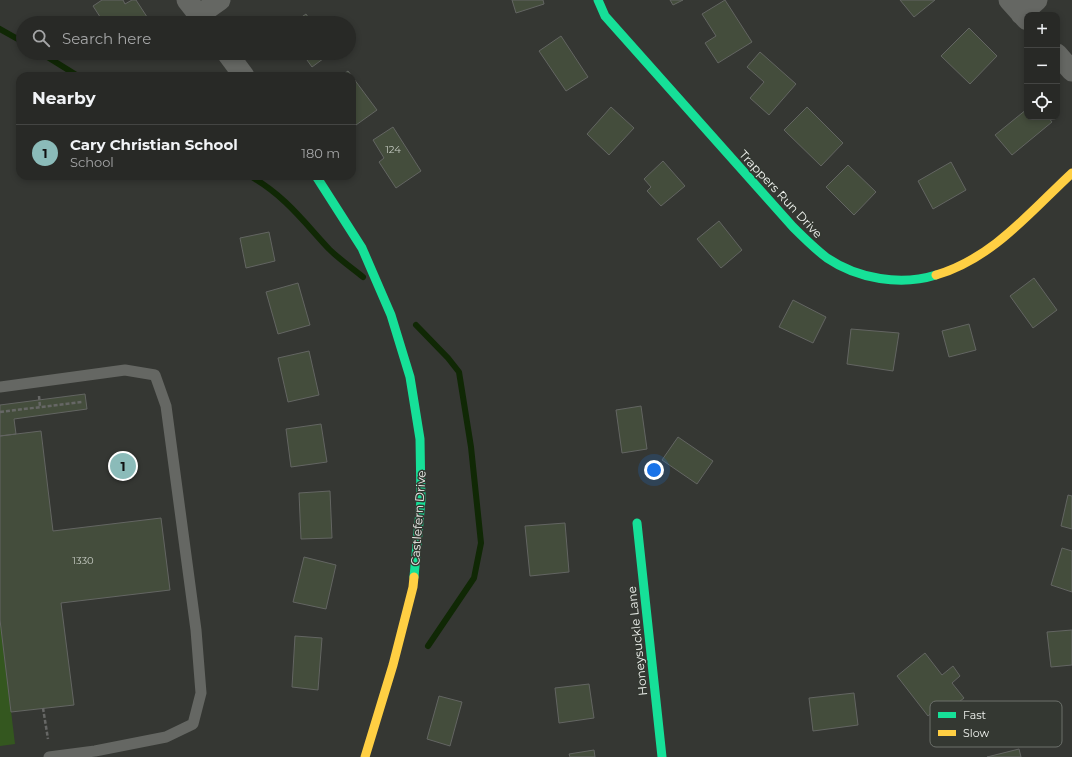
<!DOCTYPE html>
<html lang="en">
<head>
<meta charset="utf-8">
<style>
  :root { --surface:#282926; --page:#30312e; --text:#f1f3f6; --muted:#a5a6a7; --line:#444543; --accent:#8bbbb9 }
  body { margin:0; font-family:Montserrat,sans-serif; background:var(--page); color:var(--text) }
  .controls { position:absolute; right:12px; top:12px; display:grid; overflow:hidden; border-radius:8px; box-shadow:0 2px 6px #0003 }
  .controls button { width:36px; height:36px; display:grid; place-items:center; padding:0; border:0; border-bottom:1px solid var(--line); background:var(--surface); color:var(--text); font:20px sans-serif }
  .you { position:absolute; left:654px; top:470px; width:14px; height:14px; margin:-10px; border:3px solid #fff; border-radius:50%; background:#1a73e8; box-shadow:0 0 0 6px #1a73e833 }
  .badge { display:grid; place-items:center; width:26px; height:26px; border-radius:50%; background:var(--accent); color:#111; font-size:13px; font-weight:700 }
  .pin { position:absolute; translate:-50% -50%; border:2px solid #fff; box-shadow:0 1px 4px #0006 }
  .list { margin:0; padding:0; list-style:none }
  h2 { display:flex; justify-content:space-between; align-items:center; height:52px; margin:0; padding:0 16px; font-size:17px }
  h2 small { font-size:13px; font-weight:400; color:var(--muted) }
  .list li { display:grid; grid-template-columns:26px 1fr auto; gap:12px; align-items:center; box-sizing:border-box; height:56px; padding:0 16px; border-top:1px solid var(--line) }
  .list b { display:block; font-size:15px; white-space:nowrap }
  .list p { margin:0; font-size:13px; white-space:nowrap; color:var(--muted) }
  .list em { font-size:13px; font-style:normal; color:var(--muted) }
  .icon { flex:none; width:22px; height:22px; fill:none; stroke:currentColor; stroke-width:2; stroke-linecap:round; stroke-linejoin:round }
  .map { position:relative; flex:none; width:1072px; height:757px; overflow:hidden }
  .search { position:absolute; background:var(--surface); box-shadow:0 2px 6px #0003; left:16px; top:16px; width:340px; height:44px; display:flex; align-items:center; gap:10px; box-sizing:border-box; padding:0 14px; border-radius:22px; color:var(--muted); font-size:15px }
  .panel { position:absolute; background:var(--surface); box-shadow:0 2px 6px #0003; left:16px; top:72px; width:340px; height:108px; border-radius:12px }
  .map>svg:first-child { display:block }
  .green { fill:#34571f }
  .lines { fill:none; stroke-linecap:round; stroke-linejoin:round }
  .stream { stroke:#102805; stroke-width:6 }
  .building { fill:#444d3c; stroke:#636562 }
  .path { stroke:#666765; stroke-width:2.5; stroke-dasharray:4 2; stroke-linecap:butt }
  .lane { stroke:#656763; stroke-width:11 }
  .street { stroke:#656763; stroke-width:21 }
  .fast { stroke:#16e098; stroke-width:9 }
  .slow { stroke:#ffcf43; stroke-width:9 }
  .labels { text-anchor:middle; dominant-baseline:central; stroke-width:3; stroke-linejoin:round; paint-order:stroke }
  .number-label { font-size:10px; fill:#c5cac2 }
  .street-label { font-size:12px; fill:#f0f3ef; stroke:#343832 }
  .key { fill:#343832; stroke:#6c706b; stroke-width:1 }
  .key-label { font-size:11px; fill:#f0f3ef }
</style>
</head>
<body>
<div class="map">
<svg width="1072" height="757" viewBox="0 0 1072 757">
  <rect width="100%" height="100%" fill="#353733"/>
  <path class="green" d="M0,620L15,744L0,746Z"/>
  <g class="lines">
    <path class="stream" d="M0,29L23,42
      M41,53L78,76
      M250,176C285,196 303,221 329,249C339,259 352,268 363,277
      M416,325L448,358L459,372L471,447L481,543L474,578L428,646"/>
  </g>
  <path class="building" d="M102,0H123L125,4L132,0H136L151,23H104L93,6Z
    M512,0H543L544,4L516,13Z
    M670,0H683L673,5Z
    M725,0L752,42L718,63L705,43L716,36L702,14Z
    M900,0H935L914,17Z
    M306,14L312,23H293Z
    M969,28L997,56L970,84L941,56Z
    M561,36L588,77L566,91L539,51Z
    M760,52L796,84L769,115L750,98L764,82L747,67Z
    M302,53H331L312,67Z
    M348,71L377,110L356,125L352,119V76H341Z
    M611,107L634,128L609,155L587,134Z
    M807,107L843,143L821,166L784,130Z
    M1027,109V117H1048L1052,122L1012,155L995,135Z
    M393,127L421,171L396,188L379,162L384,158L373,140Z
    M663,161L685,186L661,206L647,191L651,187L644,179Z
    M951,162L966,190L933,209L918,181Z
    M848,165L876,192L854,215L826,187Z
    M719,221L742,250L721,268L697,239Z
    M269,232L275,261L246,268L240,238Z
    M1034,278L1057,310L1033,328L1010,296Z
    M298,283L310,325L278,334L266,292Z
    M793,300L826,317L813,343L779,327Z
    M969,324L976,350L949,357L942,331Z
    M851,329L899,333L893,371L847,364Z
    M309,351L319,395L288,402L278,358Z
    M85,394L87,409L14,419L16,434L0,436V405Z
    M641,406L647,449L622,453L616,410Z
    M321,424L327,462L291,467L286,429Z
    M41,431L53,531L161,518L170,590L61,603L74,705L11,712L0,620V436Z
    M678,437L713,461L697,484L662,460Z
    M330,491L332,538L301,539L299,493Z
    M1068,495L1072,496V529L1061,526Z
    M565,523L569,572L530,576L525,526Z
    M1062,548L1072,551V592L1051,585Z
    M304,557L336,565L326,609L293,602Z
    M1072,630V665L1051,667L1047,632Z
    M295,636L322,638L318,690L292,687Z
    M925,653L942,675L953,666L960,676L952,683L964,698L940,717L935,710L928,716L897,676Z
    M589,684L594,718L559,723L555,688Z
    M854,693L858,725L813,731L809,698Z
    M439,696L462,702L450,746L427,739Z
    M1019,749L1021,757H987Z
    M594,750L595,757H570L569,754Z"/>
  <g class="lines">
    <path class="path" d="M39,396L40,407
      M0,412L82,402
      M43,708L48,739"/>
    <path class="lane" d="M0,387L125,370L155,375L166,406L196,630L201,693L193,724L166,737L95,751L49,757"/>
    <path class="street" d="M187,0L205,23
      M1009,0L1027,20
      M1021,14L1037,0
      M199,15L220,0
      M227,53L244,76
      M1057,54L1072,71"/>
    <path class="fast" d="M598,0L605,16L793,227C804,238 815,249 827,258C858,279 901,286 936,275
      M316,176L362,248L391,315L410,377L420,439L421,500L414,577
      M637,523L662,757"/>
    <path class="slow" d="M936,275C992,259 1031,211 1072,173
      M365,757L393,665L413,587L414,577"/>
  </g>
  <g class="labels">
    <g class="number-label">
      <text x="393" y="149">124</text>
      <text x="83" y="560">1330</text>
    </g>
    <g class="street-label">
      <text transform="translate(781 194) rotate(47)">Trappers Run Drive</text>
      <text transform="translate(418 518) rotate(-86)">Castlefern Drive</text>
      <text transform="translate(637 641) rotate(-96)">Honeysuckle Lane</text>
    </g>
  </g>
  <rect x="930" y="701" width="132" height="46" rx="6" class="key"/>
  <rect x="938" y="712" width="18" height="6" fill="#16e098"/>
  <rect x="938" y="730" width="18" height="6" fill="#ffcf43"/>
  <g class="key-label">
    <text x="963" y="719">Fast</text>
    <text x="963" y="737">Slow</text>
  </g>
</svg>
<div class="controls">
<button>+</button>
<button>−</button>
<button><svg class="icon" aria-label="locate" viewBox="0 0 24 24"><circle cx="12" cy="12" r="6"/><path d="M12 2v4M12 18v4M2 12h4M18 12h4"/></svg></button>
</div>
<div class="you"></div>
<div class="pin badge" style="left:123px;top:466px">1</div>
<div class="search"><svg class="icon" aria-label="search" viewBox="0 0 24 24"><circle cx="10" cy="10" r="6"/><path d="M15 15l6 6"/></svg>Search here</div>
<section class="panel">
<h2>Nearby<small></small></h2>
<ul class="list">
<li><span class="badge">1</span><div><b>Cary Christian School</b><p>School</p></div><em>180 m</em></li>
</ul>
</section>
</div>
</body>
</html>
